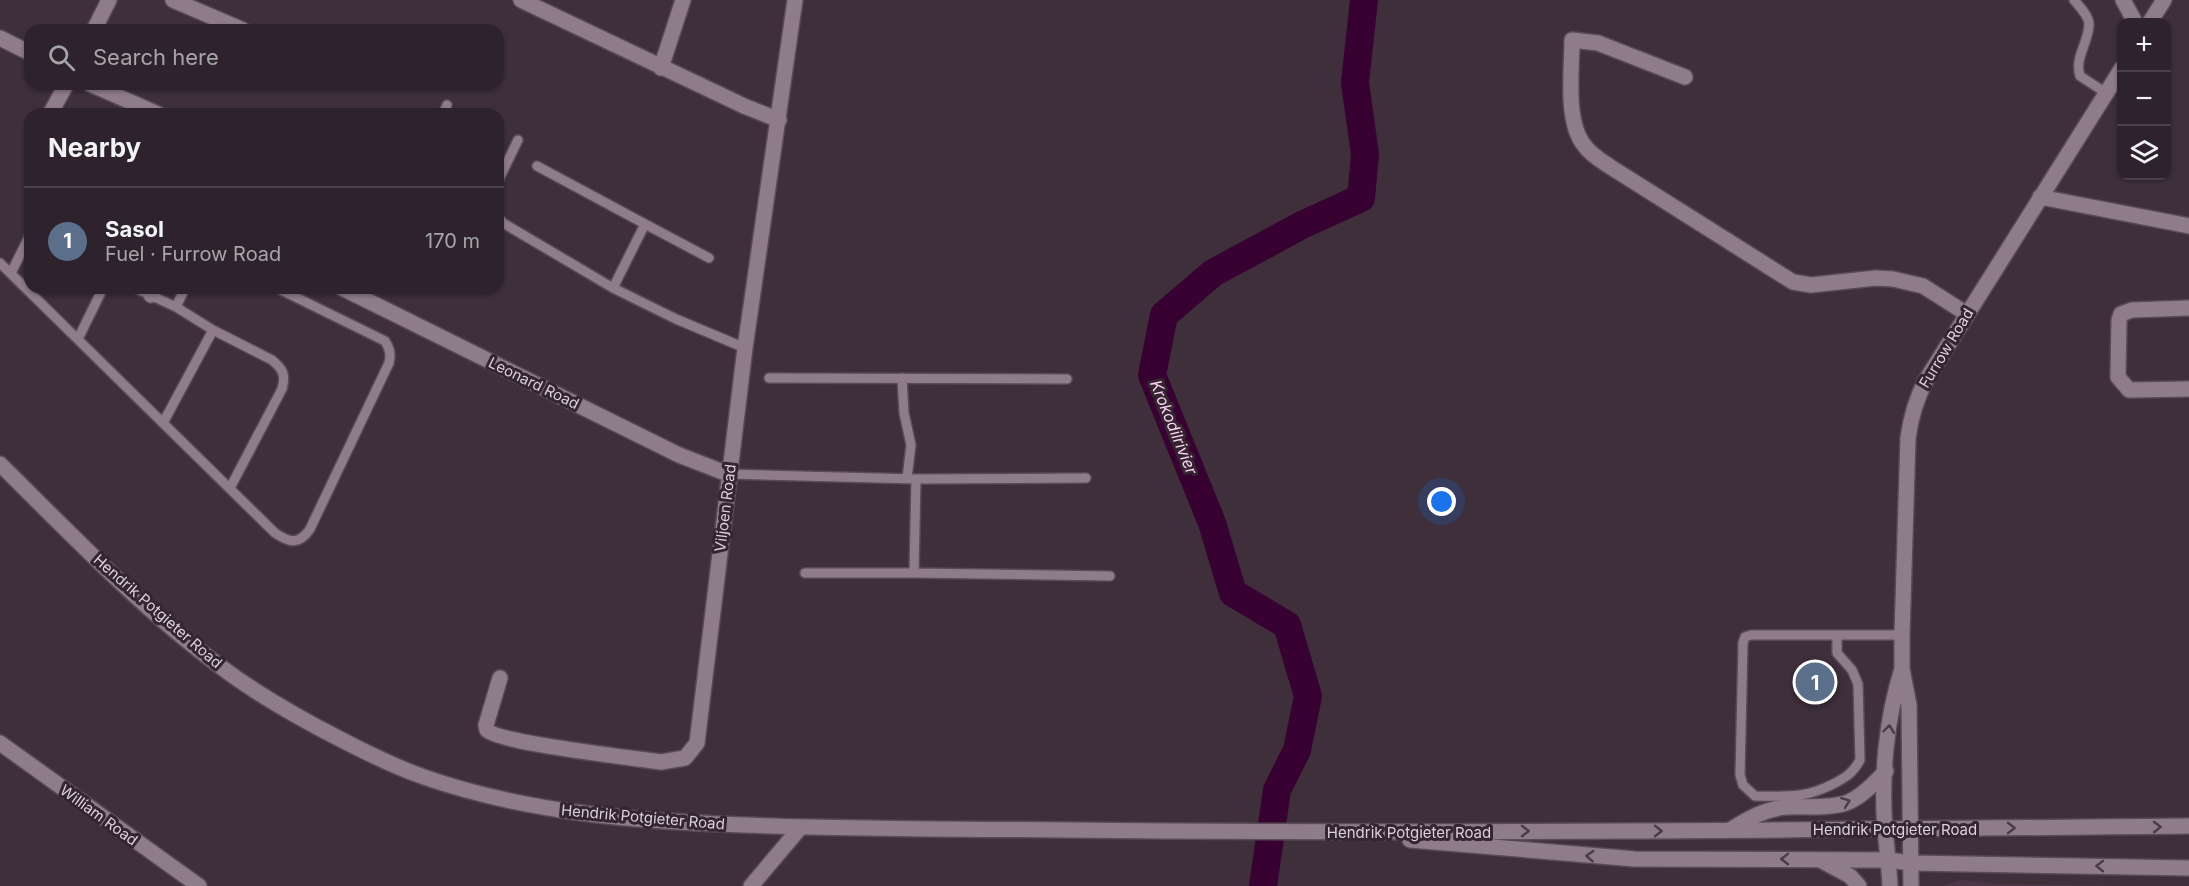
<!DOCTYPE html>
<html lang="en">
<head>
<meta charset="utf-8">
<style>
  :root { --surface:#2e232c; --page:#3a2f38; --text:#f1f3f6; --muted:#a7a4a9; --line:#494048; --accent:#ea580c }
  body { margin:0; font-family:Inter,sans-serif; background:var(--page); color:var(--text) }
  .controls { position:absolute; right:18px; top:18px; display:grid; overflow:hidden; border-radius:12px; box-shadow:0 2px 4px #0004 }
  .controls button { width:54px; height:54px; display:grid; place-items:center; padding:0; border:0; border-bottom:2px solid var(--line); background:var(--surface); color:var(--text); font:30px sans-serif }
  .you { position:absolute; left:1442px; top:502px; width:21px; height:21px; margin:-15px; border:4px solid #fff; border-radius:50%; background:#1a73e8; box-shadow:0 0 0 9px #1a73e833 }
  .badge { display:grid; place-items:center; width:39px; height:39px; border-radius:50%; background:var(--accent); color:#fff; font-size:20px; font-weight:700 }
  .pin { position:absolute; translate:-50% -50%; border:3px solid #fff; box-shadow:0 2px 6px #0006 }
  .list { margin:0; padding:0; list-style:none }
  h2 { display:flex; justify-content:space-between; align-items:center; height:78px; margin:0; padding:0 24px; font-size:26px }
  h2 small { font-size:20px; font-weight:400; color:var(--muted) }
  .list li { display:grid; grid-template-columns:39px 1fr auto; gap:18px; align-items:center; box-sizing:border-box; height:108px; padding:0 24px; border-top:2px solid var(--line) }
  .list b { display:block; font-size:22px; white-space:nowrap }
  .list p { margin:0; font-size:20px; white-space:nowrap; color:var(--muted) }
  .list em { font-size:20px; font-style:normal; color:var(--muted) }
  .icon { flex:none; width:33px; height:33px; fill:none; stroke:currentColor; stroke-width:2; stroke-linecap:round; stroke-linejoin:round }
  .map { position:relative; flex:none; width:2189px; height:886px; overflow:hidden }
  .search { position:absolute; background:var(--surface); box-shadow:0 2px 4px #0004; left:24px; top:24px; width:480px; height:66px; display:flex; align-items:center; gap:15px; box-sizing:border-box; padding:0 21px; border-radius:18px; color:var(--muted); font-size:22px }
  .panel { position:absolute; background:var(--surface); box-shadow:0 2px 4px #0004; left:24px; top:108px; width:480px; height:186px; border-radius:18px }
  .map>svg:first-child { display:block }
  .built { fill:#4b3647 }
  .lines { fill:none; stroke-linecap:round; stroke-linejoin:round }
  .river { stroke:#370231; stroke-width:28 }
  .lane-casing { stroke:#584b55; stroke-width:12 }
  .street-casing { stroke:#584b55; stroke-width:18 }
  .secondary-casing { stroke:#584b55; stroke-width:18 }
  .lane { stroke:#8f7c8b; stroke-width:9 }
  .street { stroke:#8f7c8b; stroke-width:15 }
  .secondary { stroke:#8f7c8b; stroke-width:15 }
  .oneway { stroke:#4b3b48 }
  .labels { text-anchor:middle; dominant-baseline:central; stroke-width:6; stroke-linejoin:round; paint-order:stroke }
  .street-label { font-size:15px; fill:#dbd1d9; stroke:#342531 }
  .water-label { font-size:16px; font-style:italic; fill:#fad2f2; stroke:#342531 }
</style>
</head>
<body>
<div class="map">
<svg width="2189" height="886" viewBox="0 0 2189 886">
  <rect width="100%" height="100%" fill="#3e2f3b"/>
  <path class="built" d="M1962,880L1996,884L2130,886H1942Z"/>
  <g class="lines">
    <path class="river" d="M1263,886L1277,790L1297,750L1308,696L1287,625L1233,593L1212,523L1152,375L1164,315L1213,273L1302,225L1361,198L1365,154L1355,83L1364,0"/>
    <g class="lane-casing">
      <path id="lane" d="M2074,0C2079,6 2089,16 2089,24C2089,42 2074,58 2080,76L2106,93
        M443,114L447,105
        M537,166L645,224
        M498,181L518,140
        M498,217L503,223L613,288L676,319L745,348
        M0,263L275,533C290,543 299,545 310,529L389,363C391,354 390,349 385,341L277,288
        M11,273L30,235
        M135,288L176,307L213,330L272,360C283,369 286,375 282,389L230,488
        M613,288L645,224L709,258
        M176,307L185,288
        M78,339L103,288
        M769,378L1067,379
        M902,378L904,413L911,445L907,478
        M163,423L213,330
        M728,474L916,479L1086,478
        M805,573H914L916,479
        M914,573L1110,576
        M1837,635V653L1852,670L1858,684L1860,760C1853,773 1845,778 1833,784C1804,799 1786,796 1755,796L1743,785L1740,775L1743,643L1745,637L1751,635H1902"/>
    </g>
    <g class="street-casing">
      <path id="street" d="M173,0L243,30
        M521,0L744,106L779,120
        M2123,0L2135,22
        M2150,22L2164,0
        M94,30L109,0
        M0,38L30,53
        M661,68L683,0
        M1685,77L1598,43L1572,40C1572,70 1565,121 1584,145C1590,154 1600,160 1609,166L1793,282L1811,285L1876,278L1893,279L1923,286L1967,314
        M90,84L158,114
        M50,114L66,85
        M2040,197L2189,226
        M342,288L679,455L728,474
        M151,295L153,288
        M2189,308L2132,310L2121,314L2119,320L2118,377L2129,390L2189,389
        M500,678L486,725L487,730C499,743 634,758 661,762L685,758L697,743L745,348L795,0
        M0,743L199,886
        M751,886L800,828
        M1890,886C1889,867 1887,849 1885,830C1881,777 1886,719 1902,669
        M1911,886L1909,705L1902,669V635L1908,438C1911,416 1916,399 1926,380L2122,68"/>
    </g>
    <g class="secondary-casing">
      <path id="secondary" d="M0,464C71,534 141,608 221,667C258,695 299,718 340,739C367,753 395,767 424,777C527,813 635,821 743,825C851,829 959,829 1067,830C1441,834 1815,830 2189,826
        M1730,830C1748,819 1764,809 1786,807C1805,806 1827,809 1846,803C1862,797 1874,783 1886,771
        M1410,840L1635,859L1889,860L1911,863L2189,868
        M1822,861L1850,876L1859,886"/>
    </g>
    <use href="#lane" class="lane"/>
    <use href="#street" class="street"/>
    <use href="#secondary" class="secondary"/>
  </g>
  <defs><path id="oneway-chevron" d="M-2-3.5L2.5 0L-2 3.5" fill="none" stroke-width="1.6" stroke-linecap="round" stroke-linejoin="round" transform="scale(1.5)"/></defs>
  <g class="oneway">
    <use href="#oneway-chevron" transform="translate(1889 729) rotate(-82)"/>
    <use href="#oneway-chevron" transform="translate(1846 802) rotate(-20)"/>
    <use href="#oneway-chevron" transform="translate(2157 827) rotate(-1)"/>
    <use href="#oneway-chevron" transform="translate(2011 828)"/>
    <use href="#oneway-chevron" transform="translate(1525 831)"/>
    <use href="#oneway-chevron" transform="translate(1658 831)"/>
    <use href="#oneway-chevron" transform="translate(1590 856) rotate(-176)"/>
    <use href="#oneway-chevron" transform="translate(1785 859) rotate(-180)"/>
    <use href="#oneway-chevron" transform="translate(2100 866) rotate(-179)"/>
  </g>
  <g class="labels">
    <g class="street-label">
      <text transform="translate(1946 348) rotate(-59)">Furrow Road</text>
      <text transform="translate(534 383) rotate(26)">Leonard Road</text>
      <text transform="translate(725 508) rotate(-83)">Viljoen Road</text>
      <text transform="translate(158 611) rotate(41)">Hendrik Potgieter Road</text>
      <text transform="translate(99 815) rotate(36)">William Road</text>
      <text transform="translate(643 817) rotate(5)">Hendrik Potgieter Road</text>
      <text x="1895" y="829">Hendrik Potgieter Road</text>
      <text x="1409" y="832">Hendrik Potgieter Road</text>
    </g>
    <g class="water-label">
      <text transform="translate(1174 427) rotate(68)">Krokodilrivier</text>
    </g>
  </g>
</svg>
<div class="controls">
<button>+</button>
<button>−</button>
<button><svg class="icon" aria-label="layers" viewBox="0 0 24 24"><path d="M12 4l9 5-9 5-9-5zM3 14l9 5 9-5"/></svg></button>
</div>
<div class="you"></div>
<div class="pin badge" style="left:1815px;top:682px;background:#5c6f8a">1</div>
<div class="search"><svg class="icon" aria-label="search" viewBox="0 0 24 24"><circle cx="10" cy="10" r="6"/><path d="M15 15l6 6"/></svg>Search here</div>
<section class="panel">
<h2>Nearby<small></small></h2>
<ul class="list">
<li><span class="badge" style="background:#5c6f8a">1</span><div><b>Sasol</b><p>Fuel · Furrow Road</p></div><em>170 m</em></li>
</ul>
</section>
</div>
</body>
</html>
